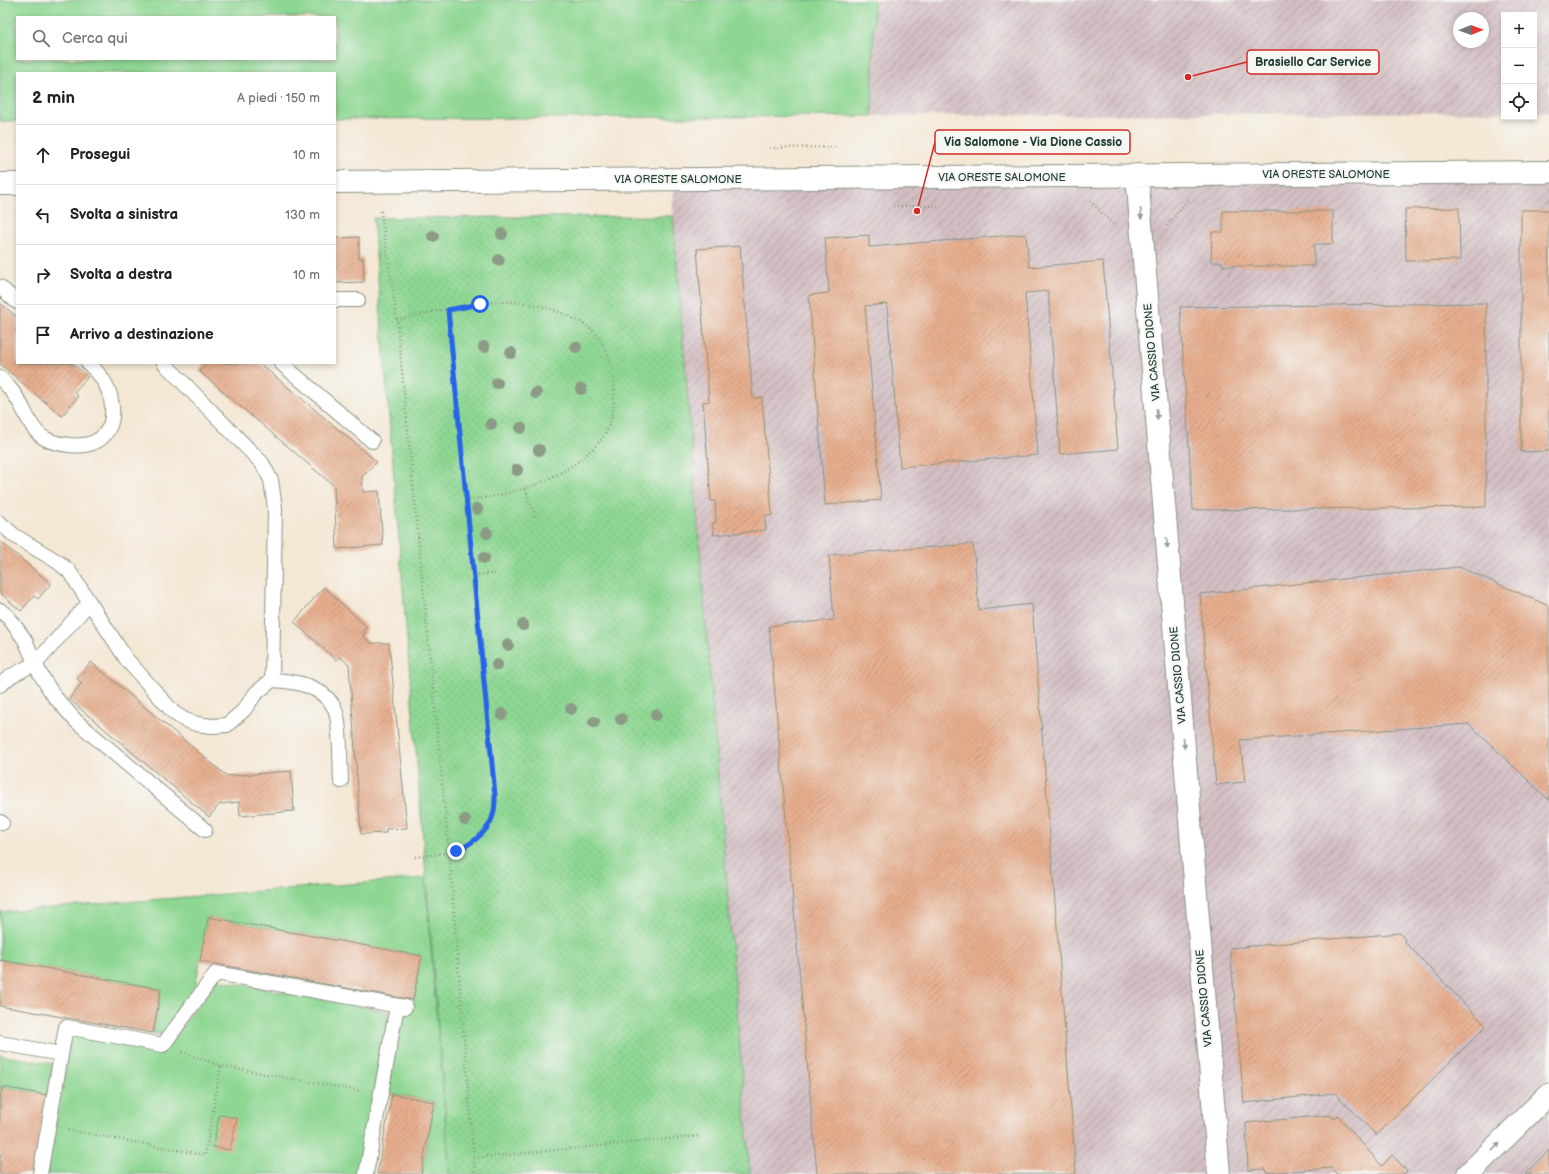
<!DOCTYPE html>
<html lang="it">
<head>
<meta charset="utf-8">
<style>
  :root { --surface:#fff; --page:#f2f2f2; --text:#222; --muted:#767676; --line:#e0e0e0 }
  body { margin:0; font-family:"Balsamiq Sans",sans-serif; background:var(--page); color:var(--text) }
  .controls { position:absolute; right:12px; top:12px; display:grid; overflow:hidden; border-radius:0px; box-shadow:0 2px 6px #0003 }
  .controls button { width:36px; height:36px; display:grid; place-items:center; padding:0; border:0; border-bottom:1px solid var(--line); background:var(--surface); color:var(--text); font:20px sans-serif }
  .compass { position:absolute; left:1453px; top:12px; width:36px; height:36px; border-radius:50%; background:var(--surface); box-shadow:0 2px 6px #0003; rotate:89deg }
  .stop { position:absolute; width:12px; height:12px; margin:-9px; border:3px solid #2563eb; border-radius:50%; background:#fff }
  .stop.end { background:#2563eb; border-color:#fff; box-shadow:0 1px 4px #0008 }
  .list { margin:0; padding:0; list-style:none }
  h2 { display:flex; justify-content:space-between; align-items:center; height:52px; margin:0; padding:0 16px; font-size:17px }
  h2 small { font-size:13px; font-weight:400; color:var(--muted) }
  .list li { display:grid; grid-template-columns:26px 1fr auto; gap:12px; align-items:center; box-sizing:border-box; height:60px; padding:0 16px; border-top:1px solid var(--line) }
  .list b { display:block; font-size:15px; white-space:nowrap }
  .list em { font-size:13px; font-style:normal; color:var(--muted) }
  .icon { flex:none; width:22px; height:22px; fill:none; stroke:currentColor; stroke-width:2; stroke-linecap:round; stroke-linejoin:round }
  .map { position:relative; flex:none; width:1549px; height:1174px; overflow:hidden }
  .search { position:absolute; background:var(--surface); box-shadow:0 2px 6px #0003; left:16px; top:16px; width:320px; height:44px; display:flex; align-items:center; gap:10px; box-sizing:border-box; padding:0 14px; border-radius:0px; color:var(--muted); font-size:15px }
  .panel { position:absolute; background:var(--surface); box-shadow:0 2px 6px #0003; left:16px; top:72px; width:320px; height:292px; border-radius:0px }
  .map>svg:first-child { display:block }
  .industrial { fill:url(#industrial-furrows); fill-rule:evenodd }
  .grass { fill:#8ed793; stroke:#568a64; fill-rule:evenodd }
  .park { fill:url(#park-dots); stroke:#568a64 }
  .building { fill:url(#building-hatch) }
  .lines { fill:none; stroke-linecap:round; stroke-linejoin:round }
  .lane-casing { stroke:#8a9284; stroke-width:16 }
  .street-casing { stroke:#8a9284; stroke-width:24 }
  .path { stroke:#8a9284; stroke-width:2.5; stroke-dasharray:1 3; stroke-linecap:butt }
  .lane { stroke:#fff; stroke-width:14 }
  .street { stroke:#fff; stroke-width:22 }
  .tree { fill:#8b9b86 }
  .oneway { fill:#8f9e9a }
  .route { stroke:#2563eb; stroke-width:5 }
  .labels { text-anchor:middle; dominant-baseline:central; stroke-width:4; stroke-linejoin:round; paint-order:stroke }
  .street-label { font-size:11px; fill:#1f3d34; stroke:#f6f6f2 }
  .leader { fill:none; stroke:#d62828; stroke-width:1.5 }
  .callout-dot { fill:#d62828; stroke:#f6f6f2; stroke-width:1.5 }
  .callout { fill:#f6f6f2; stroke:#d62828; stroke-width:1.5 }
  .callout-label { font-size:12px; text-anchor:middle; font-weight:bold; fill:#1f3d34 }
</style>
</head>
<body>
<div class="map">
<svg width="1549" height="1174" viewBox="0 0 1549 1174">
  <defs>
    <pattern id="industrial-furrows" width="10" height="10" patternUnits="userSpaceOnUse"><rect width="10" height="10" fill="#d2bec2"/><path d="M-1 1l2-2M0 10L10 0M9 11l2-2" fill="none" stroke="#aa9c9e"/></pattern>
    <pattern id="park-dots" width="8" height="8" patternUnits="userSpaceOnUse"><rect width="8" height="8" fill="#8ed793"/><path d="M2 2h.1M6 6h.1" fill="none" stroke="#7ab97f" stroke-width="1.8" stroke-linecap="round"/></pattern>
    <pattern id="building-hatch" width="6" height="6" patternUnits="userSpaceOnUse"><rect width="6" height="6" fill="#e7af8f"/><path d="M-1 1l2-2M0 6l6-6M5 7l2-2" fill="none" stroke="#bb9076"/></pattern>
  </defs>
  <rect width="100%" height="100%" fill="#f6f6f2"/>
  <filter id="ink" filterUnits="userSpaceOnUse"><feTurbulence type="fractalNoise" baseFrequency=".025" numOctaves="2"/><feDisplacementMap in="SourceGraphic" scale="8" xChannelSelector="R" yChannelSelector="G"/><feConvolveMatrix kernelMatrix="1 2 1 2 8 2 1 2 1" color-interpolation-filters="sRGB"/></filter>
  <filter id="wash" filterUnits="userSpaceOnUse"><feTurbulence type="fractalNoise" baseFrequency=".012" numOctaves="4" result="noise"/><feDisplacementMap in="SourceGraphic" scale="16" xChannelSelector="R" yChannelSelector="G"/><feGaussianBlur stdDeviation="0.9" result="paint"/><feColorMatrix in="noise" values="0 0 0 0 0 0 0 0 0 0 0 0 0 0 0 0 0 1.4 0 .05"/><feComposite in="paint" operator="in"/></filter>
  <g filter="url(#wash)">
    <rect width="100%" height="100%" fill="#f4e7d4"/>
    <path class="industrial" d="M874,0H1549V112H1534V15H1504V112L872,116ZM1459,18H1483V42H1459Z
      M1549,172V1174H750L673,216V179Z"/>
    <path class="grass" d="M0,0H874L872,116L335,119V73H17V121H0ZM17,17H335V59H17Z
      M425,878L450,1174H421L434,1102L387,1093L401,1014L411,1015L421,956L208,917L194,994L163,1035L153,1033L161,989L0,960V912Z
      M217,980L390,1012L361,1174H47L72,1035L163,1052Z
      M0,1055L53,1064L47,1095L3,1087L0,1100Z"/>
    <path class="park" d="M673,216L750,1174H450L373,218Z"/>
    <g id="blocks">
      <path class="building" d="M1459,208L1460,260L1406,261L1405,209Z
        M1521,210H1549V451L1521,452Z
        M1223,211H1333V244H1314V266H1223L1222,262H1211L1212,232H1223Z
        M1026,234L1029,267L1103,261L1118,449L1060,454L1048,291L1025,293L1038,455L900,467L887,304L865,306L881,500L825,505L809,295L829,293L825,238L869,235V247Z
        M359,237V258H363L364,282L335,283V238Z
        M740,246L753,398L762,397L772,515L765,516L766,530L714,535L712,523H716L715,501H711L703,402L709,401L697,249Z
        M0,303L17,317V363H72L88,377L74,392L78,396L62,416L0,364Z
        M1486,303V507L1193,510L1180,307Z
        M206,363H259L377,462L362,477L363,492L379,491L383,545L337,549L334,486L199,371Z
        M0,541L51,584L38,599L34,596L21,611L0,593Z
        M973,544L979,610L1032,604L1076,1174H817L769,626L834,620L829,555Z
        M1459,567L1549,606V800L1469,724L1240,740L1245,782L1216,785L1200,594Z
        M324,587L367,627L363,636L371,643H389L407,828L386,829V833L361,834L349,664L340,657L336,660L294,622Z
        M91,662L227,776L291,771L294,811L240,816L239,802L220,804L209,817L69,699L82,683L77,679Z
        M208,917L422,956L413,1000L200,961Z
        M1400,933L1405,940L1404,941L1486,1026L1376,1135L1335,1093L1244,1103L1230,948Z
        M0,960L161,989L153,1033L0,1006Z
        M2,1087L47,1095L33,1174H0V1100Z
        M392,1094L434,1102L421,1174H377Z
        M219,1115L237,1118L230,1150L213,1147Z
        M1330,1115L1335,1119L1338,1116L1382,1166L1392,1155L1407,1171L1404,1174H1337L1331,1168L1266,1173L1265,1169L1248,1170L1246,1123Z
        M1549,1150V1174H1525Z"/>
    </g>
  </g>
  <g filter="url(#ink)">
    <use href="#blocks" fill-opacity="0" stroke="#8a9284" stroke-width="1"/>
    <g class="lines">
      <g class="lane-casing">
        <path id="lane" d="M0,287L17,302
          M335,300H358
          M164,363L262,463L271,480L275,508L272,680
          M281,363L372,441
          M0,378C6,384 12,390 16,397C26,410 30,431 46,439C53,443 62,444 69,445C105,449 119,425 109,392C105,380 97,371 88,363
          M0,523L15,536L58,562L69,571L127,660L174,713L185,720L197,724L212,726L227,725L244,710L256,693L272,680C295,681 321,685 334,707C341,719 340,765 341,781
          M0,610L9,618L25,640L40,674L54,696L76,721L205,830
          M0,685L11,676L36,663L89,603
          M0,822L2,823
          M0,1043L61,1054
          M40,1174L66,1027L163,1045L216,973L405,1007
          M366,1174L397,1006"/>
      </g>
      <g class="street-casing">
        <path id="street" d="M1137,175L1219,1174
          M335,182L1549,172
          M0,184H17
          M1468,1174L1549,1094"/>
      </g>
      <path class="path" d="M770,148L837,147
        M1090,201L1116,227
        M893,206H939
        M381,211L397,320L449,852L475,1174
        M1167,226L1187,200
        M397,320C440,311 487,296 531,304C552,308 584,319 598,337C618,362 621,417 599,442C565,480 516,495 467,500
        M525,489L536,518
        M474,575L498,573
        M415,857C428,855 442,854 455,851C473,847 491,829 494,811C495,806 495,800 495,795L448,310
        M182,1052L221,1066L361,1091
        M68,1130L205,1155L221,1066
        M474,1158L699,1136"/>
      <use href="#lane" class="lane"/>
      <use href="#street" class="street"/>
    </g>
    <g class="tree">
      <circle cx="502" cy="234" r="6"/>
      <circle cx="433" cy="236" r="6"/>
      <circle cx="499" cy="260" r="6"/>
      <circle cx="484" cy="347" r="6"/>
      <circle cx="576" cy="347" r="6"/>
      <circle cx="511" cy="353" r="6"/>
      <circle cx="497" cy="383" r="6"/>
      <circle cx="581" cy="389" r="6"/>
      <circle cx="536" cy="393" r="6"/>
      <circle cx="491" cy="424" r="6"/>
      <circle cx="521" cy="428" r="6"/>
      <circle cx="539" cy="450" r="6"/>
      <circle cx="517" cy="470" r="6"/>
      <circle cx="477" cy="509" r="6"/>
      <circle cx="487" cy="533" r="6"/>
      <circle cx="484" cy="558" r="6"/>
      <circle cx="523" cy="625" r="6"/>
      <circle cx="508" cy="645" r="6"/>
      <circle cx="497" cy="665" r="6"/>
      <circle cx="571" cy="709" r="6"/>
      <circle cx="502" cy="714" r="6"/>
      <circle cx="656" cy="715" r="6"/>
      <circle cx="621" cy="719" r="6"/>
      <circle cx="594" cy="722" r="6"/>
      <circle cx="465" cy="820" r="6"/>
    </g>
    <defs><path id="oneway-solid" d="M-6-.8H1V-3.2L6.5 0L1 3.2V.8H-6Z"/></defs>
    <g class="oneway">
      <use href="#oneway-solid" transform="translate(1141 214) rotate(85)"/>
      <use href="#oneway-solid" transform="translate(1157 414) rotate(85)"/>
      <use href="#oneway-solid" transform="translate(1167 543) rotate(85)"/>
      <use href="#oneway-solid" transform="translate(1184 743) rotate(85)"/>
      <use href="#oneway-solid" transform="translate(1496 1147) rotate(-45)"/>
    </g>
  </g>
  <g class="lines" filter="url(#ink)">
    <path class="route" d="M456,851C473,843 491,831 494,811C495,806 495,800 495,795L448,310L480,304"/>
  </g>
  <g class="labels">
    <g class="street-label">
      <text x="1326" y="174">VIA ORESTE SALOMONE</text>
      <text x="1002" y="177">VIA ORESTE SALOMONE</text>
      <text x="678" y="179">VIA ORESTE SALOMONE</text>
      <text transform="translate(1152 352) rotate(-95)">VIA CASSIO DIONE</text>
      <text transform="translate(1178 675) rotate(-95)">VIA CASSIO DIONE</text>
      <text transform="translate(1204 998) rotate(-95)">VIA CASSIO DIONE</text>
    </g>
  </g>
  <path class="leader" d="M1188 77L1247 62M917 211L935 142"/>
  <g class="callout-dot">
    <circle cx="1188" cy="77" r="4"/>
    <circle cx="917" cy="211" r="4"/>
  </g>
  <g class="callout">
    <rect x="1247" y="50" width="132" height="24" rx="4"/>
    <rect x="935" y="130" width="195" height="24" rx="4"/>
  </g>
  <g class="callout-label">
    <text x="1313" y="66">Brasiello Car Service</text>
    <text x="1033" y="146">Via Salomone - Via Dione Cassio</text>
  </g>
</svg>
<div class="controls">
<button>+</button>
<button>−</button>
<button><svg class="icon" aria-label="locate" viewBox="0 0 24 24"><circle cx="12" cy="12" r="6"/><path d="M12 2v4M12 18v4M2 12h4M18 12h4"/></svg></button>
</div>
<svg class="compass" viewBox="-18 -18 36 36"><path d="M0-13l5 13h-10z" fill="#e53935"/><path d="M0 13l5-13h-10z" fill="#767676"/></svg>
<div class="stop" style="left:480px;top:304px"></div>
<div class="stop end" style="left:456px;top:851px"></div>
<div class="search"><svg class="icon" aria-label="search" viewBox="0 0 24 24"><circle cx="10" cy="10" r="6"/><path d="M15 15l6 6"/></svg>Cerca qui</div>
<section class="panel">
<h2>2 min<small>A piedi · 150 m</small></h2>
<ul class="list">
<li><svg class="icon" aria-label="ahead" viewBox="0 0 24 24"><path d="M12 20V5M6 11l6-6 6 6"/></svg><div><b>Prosegui</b></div><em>10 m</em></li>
<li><svg class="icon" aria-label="left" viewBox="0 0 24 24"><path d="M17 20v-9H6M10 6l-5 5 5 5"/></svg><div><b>Svolta a sinistra</b></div><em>130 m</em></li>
<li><svg class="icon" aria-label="right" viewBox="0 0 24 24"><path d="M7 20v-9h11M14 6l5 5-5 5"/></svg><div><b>Svolta a destra</b></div><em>10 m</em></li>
<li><svg class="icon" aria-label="arrive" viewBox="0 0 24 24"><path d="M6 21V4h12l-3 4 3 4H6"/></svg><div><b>Arrivo a destinazione</b></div></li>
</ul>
</section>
</div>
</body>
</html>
